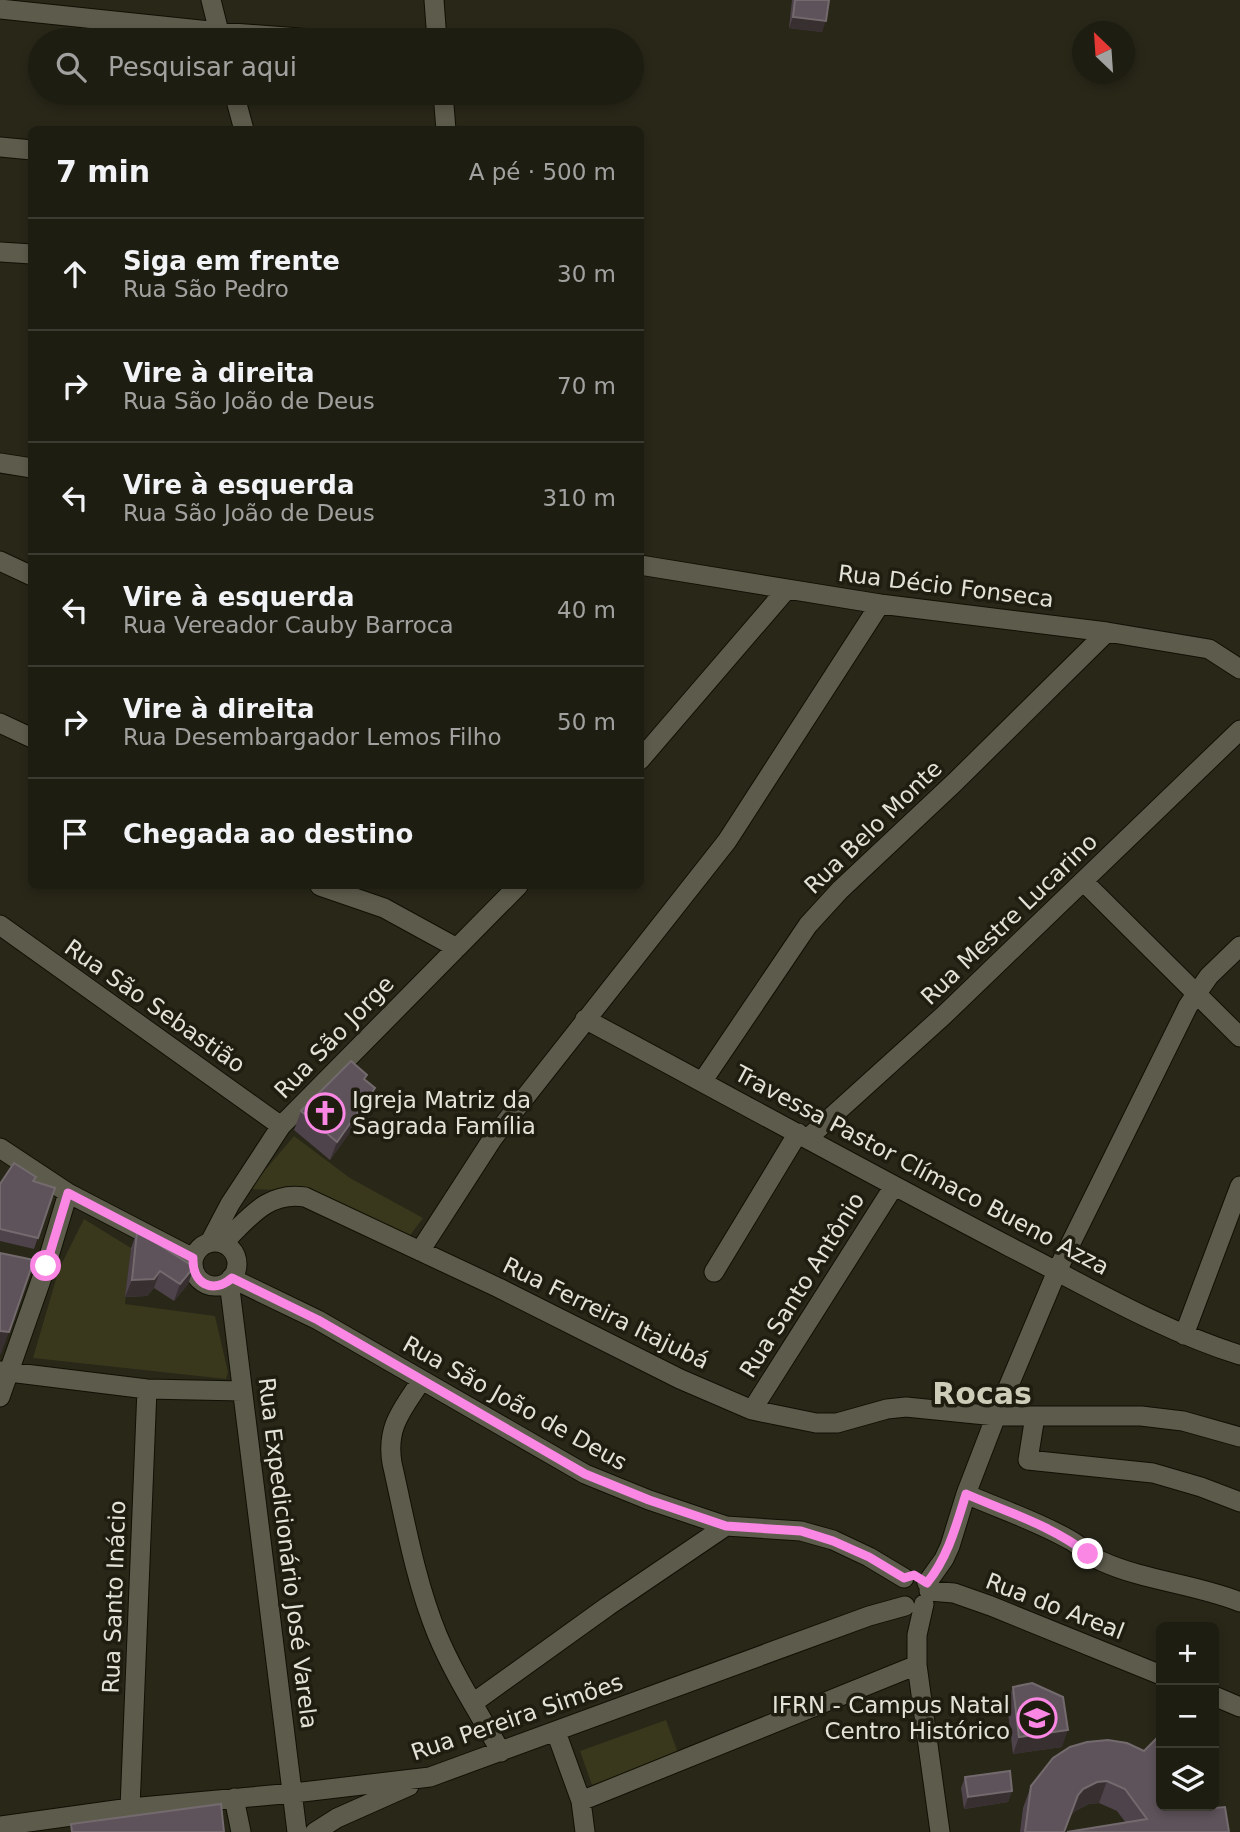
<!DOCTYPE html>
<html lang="pt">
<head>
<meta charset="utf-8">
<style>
  :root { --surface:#1e1d12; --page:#2b2a20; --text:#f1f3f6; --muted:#a1a29f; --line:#3c3b32 }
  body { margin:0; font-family:"DejaVu Sans",sans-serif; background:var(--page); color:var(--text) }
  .controls { position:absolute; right:21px; bottom:21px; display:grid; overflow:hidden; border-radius:10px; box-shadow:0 4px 10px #0003 }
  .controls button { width:63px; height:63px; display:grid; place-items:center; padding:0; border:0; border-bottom:2px solid var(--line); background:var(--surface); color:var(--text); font:35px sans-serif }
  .compass { position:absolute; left:1072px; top:21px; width:63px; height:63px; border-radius:50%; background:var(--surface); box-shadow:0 4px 10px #0003; rotate:335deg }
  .stop { position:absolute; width:21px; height:21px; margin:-16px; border:5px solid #fb87e5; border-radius:50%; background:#fff }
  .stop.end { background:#fb87e5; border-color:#fff; box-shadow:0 2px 7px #0008 }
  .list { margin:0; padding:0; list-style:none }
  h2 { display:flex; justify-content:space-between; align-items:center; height:91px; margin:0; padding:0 28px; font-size:30px }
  h2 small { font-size:23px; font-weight:400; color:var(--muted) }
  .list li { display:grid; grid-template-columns:46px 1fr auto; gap:21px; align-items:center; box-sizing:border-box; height:112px; padding:0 28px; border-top:2px solid var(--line) }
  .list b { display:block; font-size:26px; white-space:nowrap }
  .list p { margin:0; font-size:23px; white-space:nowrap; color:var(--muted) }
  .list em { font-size:23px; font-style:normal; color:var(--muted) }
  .icon { flex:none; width:38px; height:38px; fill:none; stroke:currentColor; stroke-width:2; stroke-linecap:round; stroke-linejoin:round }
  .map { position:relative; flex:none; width:1240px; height:1832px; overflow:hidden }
  .search { position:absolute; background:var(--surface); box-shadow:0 4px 10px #0003; left:28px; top:28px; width:616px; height:77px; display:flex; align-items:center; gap:18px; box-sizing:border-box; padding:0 24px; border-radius:38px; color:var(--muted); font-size:26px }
  .panel { position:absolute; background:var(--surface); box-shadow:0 4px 10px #0003; left:28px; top:126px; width:616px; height:763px; border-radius:10px }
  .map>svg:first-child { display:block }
  .green { fill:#39371c }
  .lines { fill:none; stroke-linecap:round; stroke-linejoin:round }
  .minor-casing { stroke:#101004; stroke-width:21 }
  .minor { stroke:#5d5c4c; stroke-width:19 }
  .wall { fill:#4e424b }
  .shaded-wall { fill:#383030 }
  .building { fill:#5e535a; stroke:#736a6e; stroke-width:2 }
  .route { stroke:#fb87e5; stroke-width:9 }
  .labels { text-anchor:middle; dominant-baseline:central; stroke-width:7; stroke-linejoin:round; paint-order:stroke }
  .street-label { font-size:23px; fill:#e2e2d8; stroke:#1e1d0f }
  .poi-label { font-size:23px; fill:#e2e2d8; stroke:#1e1d0f; text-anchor:start }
  .district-label { font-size:30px; font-weight:bold; fill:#cecdba; stroke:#1e1d0f }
</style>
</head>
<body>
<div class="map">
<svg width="1240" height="1832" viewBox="0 0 1240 1832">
  <rect width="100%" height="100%" fill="#282718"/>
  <path class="green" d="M294,1136L350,1178L423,1218L408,1238L316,1191L249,1189Z
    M84,1219L131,1248L125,1304L215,1316L228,1372L226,1379L33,1358L59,1269Z
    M666,1720L678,1753L592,1785L580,1751Z"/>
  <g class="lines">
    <g class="minor-casing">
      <path id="minor" d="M211,0L221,40
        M434,0L437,40
        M0,9L219,32L325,40
        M234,93L244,130
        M443,93L446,130
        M0,147L32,150
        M0,252L32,254
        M0,463L32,468
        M0,561L32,576
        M640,565L880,604L1107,632L1209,649L1240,669
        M0,723L32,738
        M640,760L787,589
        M1083,881L1240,1037
        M320,886L384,908L457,948
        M0,925L281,1126
        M585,1019C727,1095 868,1173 1010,1247C1085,1285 1160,1330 1240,1355
        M702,1082L808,925L840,890L955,782L1107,632
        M808,1138L943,1016L1240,730
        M0,1148L68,1193L193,1258
        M193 1264a22 22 0 1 1 44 0a22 22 0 1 1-44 0Z
        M210,1242L230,1204L281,1126L518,886
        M223,1243C248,1219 267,1191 305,1197L499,1288L680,1379L752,1410L816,1423H837L887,1409L906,1407L996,1416H1141L1183,1421L1240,1437
        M420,1251L493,1138L727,841L880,604
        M714,1272L798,1133
        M231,1278L318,1320L585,1474L649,1500L726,1526L801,1531L833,1540L869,1557L904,1578
        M229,1281L297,1832
        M1184,1335L1240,1186
        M0,1371L147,1389L242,1391
        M421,1381C402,1410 386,1427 392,1463C405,1520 415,1580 437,1634C454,1675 479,1713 501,1752
        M0,1397L46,1266L68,1193
        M752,1410L894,1186
        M1035,1416L1028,1460L1153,1473L1201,1487L1240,1502
        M966,1494C1000,1509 1037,1521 1070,1540C1081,1546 1089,1556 1101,1561C1145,1581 1195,1584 1240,1602
        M927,1583L944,1559L950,1546L966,1494L996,1416L1057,1271L1188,1006L1209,976L1240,946
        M929,1591L954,1593L991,1606L1161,1675
        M924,1604L917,1635V1665L940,1832
        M1214,1696L1240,1707
        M473,1703L608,1606L726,1526
        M556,1732L581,1801L917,1665
        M234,1798L241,1832
        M581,1801L585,1832
        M130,1808L147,1389
        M0,1826L130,1808L294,1793L430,1777L869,1616L905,1606
        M315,1832L337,1818L409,1786"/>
    </g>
    <use href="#minor" class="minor"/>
  </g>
  <path class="wall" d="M792,0H829L822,32L789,28Z
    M365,1080L375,1088L368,1107L330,1160L294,1130L301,1111Z
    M34,1181L55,1188L34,1249L0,1241V1184Z
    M137,1231L194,1267L188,1284L174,1301L154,1288L147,1296L125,1297L131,1248Z
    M1013,1687L1062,1747L1013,1754L1007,1704Z
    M1053,1758L1215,1808L1126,1823L1117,1811L1099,1803L1089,1804L1075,1811L1070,1816L1064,1832H1020L1023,1808L1031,1786Z
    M965,1777L1012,1791L1008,1802L964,1809L961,1788Z"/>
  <path class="shaded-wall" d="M793,17L826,21L822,32L789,28Z
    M375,1088L368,1107L330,1160L337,1142Z
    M194,1267L188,1284L174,1301L180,1284Z
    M160,1271L154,1288L147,1296L125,1297L132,1280Z
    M0,1331L9,1332L1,1354H0Z
    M1068,1730L1062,1747L1013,1754L1019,1737Z
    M1107,1781L1099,1803L1089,1804L1075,1811L1070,1816L1078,1795L1083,1789L1097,1782Z
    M1012,1791L1008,1802L964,1809L968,1797Z"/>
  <path class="building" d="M795,0H829L826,21L793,17Z
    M351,1061L367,1075L364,1079L375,1088L337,1142L301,1111Z
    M14,1163L36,1177L33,1181L55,1188L38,1238L0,1229V1184Z
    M137,1231L194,1267L180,1284L160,1271L154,1279L132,1280Z
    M0,1253L34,1260L9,1332L0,1331Z
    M1032,1683L1063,1697L1068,1730L1019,1737L1013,1687Z
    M1158,1737L1161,1738V1806H1214V1795L1215,1808L1225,1807L1229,1832H1067L1147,1819L1125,1789L1107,1781L1097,1782L1083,1789L1078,1795L1064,1832H1025L1031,1786L1053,1758L1070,1747L1087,1742L1108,1740L1127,1743L1144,1751Z
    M1010,1771L1012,1791L968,1797L965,1777Z
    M221,1804L224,1832H72L71,1824Z"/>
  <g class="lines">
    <path class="route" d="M46,1266L68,1193L193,1258C192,1283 212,1295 232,1278L318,1320L585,1474L649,1500L726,1526L801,1531L833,1541L869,1557L904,1578L914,1575L927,1583C948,1557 956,1526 966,1494C1007,1512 1053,1526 1088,1554"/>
  </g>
  <defs>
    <g id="church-ring" transform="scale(2.0125)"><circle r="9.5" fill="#1e1d0f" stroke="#fb87e5" stroke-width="1.5"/><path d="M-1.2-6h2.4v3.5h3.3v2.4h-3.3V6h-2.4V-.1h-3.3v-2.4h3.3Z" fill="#fb87e5"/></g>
    <g id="university-ring" transform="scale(2.0125)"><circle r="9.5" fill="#1e1d0f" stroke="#fb87e5" stroke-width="1.5"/><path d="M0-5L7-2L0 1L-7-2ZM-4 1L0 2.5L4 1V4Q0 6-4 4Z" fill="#fb87e5"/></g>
  </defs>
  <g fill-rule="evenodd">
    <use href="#church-ring" x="325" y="1113"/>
    <use href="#university-ring" x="1037" y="1718"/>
  </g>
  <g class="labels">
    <g class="street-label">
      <text transform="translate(946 586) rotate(7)">Rua Décio Fonseca</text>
      <text transform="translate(873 827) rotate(-44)">Rua Belo Monte</text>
      <text transform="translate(1009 919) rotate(-44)">Rua Mestre Lucarino</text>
      <text transform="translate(155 1006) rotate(35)">Rua São Sebastião</text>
      <text transform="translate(334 1037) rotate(-46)">Rua São Jorge</text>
      <text transform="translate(922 1170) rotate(28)">Travessa Pastor Clímaco Bueno Azza</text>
      <text transform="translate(802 1285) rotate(-58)">Rua Santo Antônio</text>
      <text transform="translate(606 1313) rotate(26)">Rua Ferreira Itajubá</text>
      <text transform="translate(515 1403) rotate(29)">Rua São João de Deus</text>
      <text transform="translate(288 1553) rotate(83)">Rua Expedicionário José Varela</text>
      <text transform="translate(114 1597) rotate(-88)">Rua Santo Inácio</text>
      <text transform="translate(1055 1606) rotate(21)">Rua do Areal</text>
      <text transform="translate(517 1717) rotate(-19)">Rua Pereira Simões</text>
    </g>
    <g class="poi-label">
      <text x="352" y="1100">Igreja Matriz da<tspan x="352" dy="26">Sagrada Família</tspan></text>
      <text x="1010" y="1705" text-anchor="end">IFRN - Campus Natal<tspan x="1010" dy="26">Centro Histórico</tspan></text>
    </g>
    <g class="district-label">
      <text x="982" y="1393">Rocas</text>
    </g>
  </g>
</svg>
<div class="controls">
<button>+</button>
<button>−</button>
<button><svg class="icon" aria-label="layers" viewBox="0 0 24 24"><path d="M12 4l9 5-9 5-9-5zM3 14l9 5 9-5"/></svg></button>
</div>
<svg class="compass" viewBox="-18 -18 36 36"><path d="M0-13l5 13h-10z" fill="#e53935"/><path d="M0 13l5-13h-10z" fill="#a1a29f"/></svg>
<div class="stop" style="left:46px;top:1266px"></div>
<div class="stop end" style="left:1088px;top:1554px"></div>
<div class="search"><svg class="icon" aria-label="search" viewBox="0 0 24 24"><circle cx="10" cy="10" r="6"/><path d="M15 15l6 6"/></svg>Pesquisar aqui</div>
<section class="panel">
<h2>7 min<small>A pé · 500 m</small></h2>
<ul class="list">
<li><svg class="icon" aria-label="ahead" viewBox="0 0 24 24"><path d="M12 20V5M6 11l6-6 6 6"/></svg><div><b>Siga em frente</b><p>Rua São Pedro</p></div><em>30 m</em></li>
<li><svg class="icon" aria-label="right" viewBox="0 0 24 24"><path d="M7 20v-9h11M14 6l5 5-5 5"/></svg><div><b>Vire à direita</b><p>Rua São João de Deus</p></div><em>70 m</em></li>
<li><svg class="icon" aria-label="left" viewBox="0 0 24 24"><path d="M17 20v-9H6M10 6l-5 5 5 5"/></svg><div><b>Vire à esquerda</b><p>Rua São João de Deus</p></div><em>310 m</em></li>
<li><svg class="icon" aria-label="left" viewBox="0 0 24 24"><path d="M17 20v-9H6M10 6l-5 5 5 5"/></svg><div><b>Vire à esquerda</b><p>Rua Vereador Cauby Barroca</p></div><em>40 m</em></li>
<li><svg class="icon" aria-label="right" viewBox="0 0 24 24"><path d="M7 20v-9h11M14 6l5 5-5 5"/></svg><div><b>Vire à direita</b><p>Rua Desembargador Lemos Filho</p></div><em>50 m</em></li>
<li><svg class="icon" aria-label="arrive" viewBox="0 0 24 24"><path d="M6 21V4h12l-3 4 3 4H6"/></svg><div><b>Chegada ao destino</b></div></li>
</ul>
</section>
</div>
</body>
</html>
